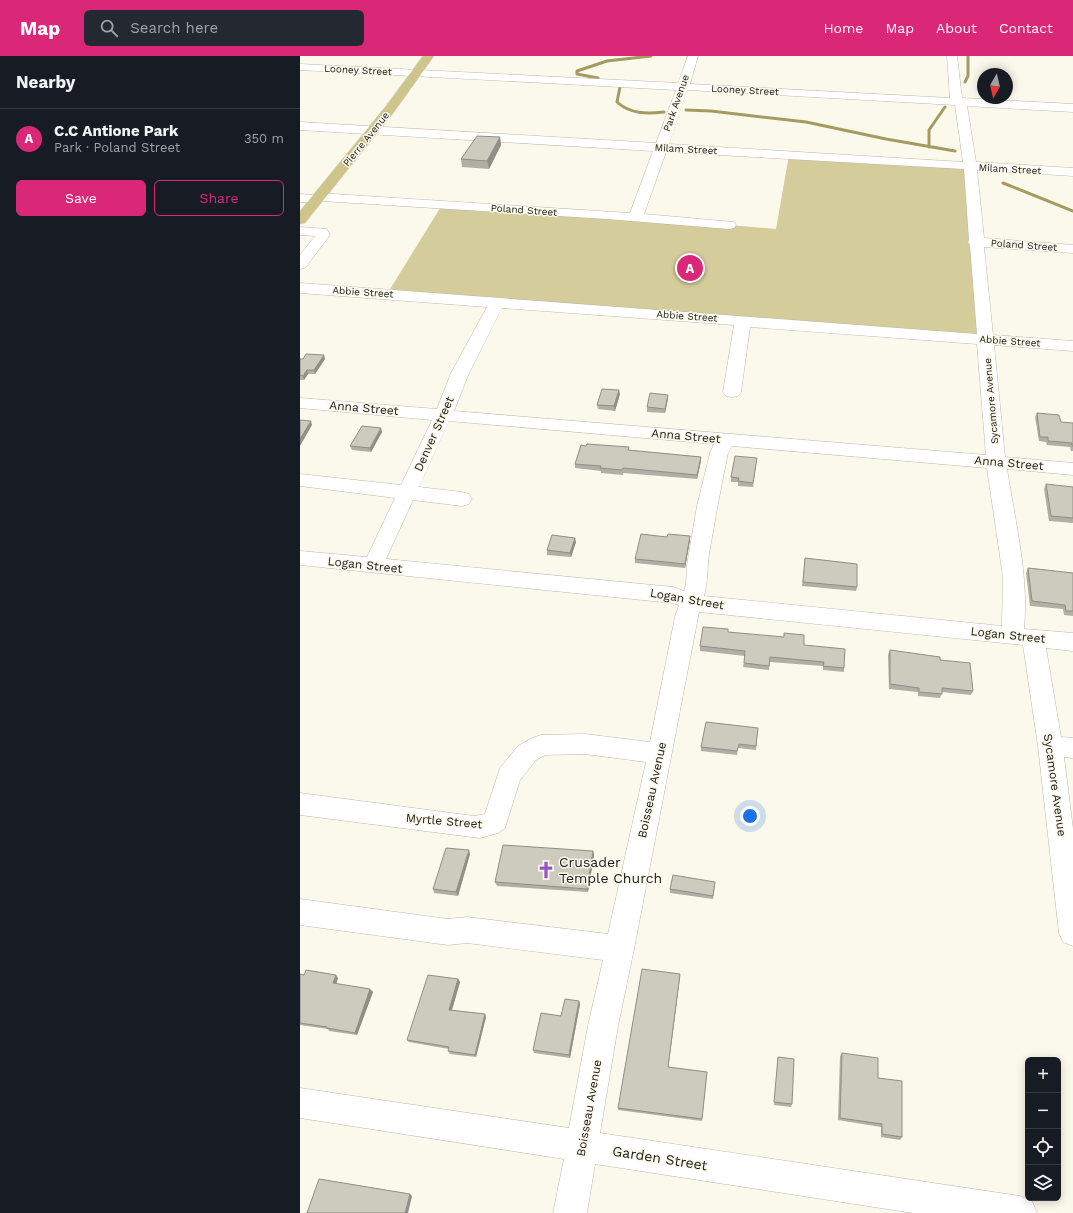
<!DOCTYPE html>
<html lang="en">
<head>
<meta charset="utf-8">
<style>
  :root { --surface:#171b24; --page:#242831; --text:#f1f3f6; --muted:#9ea1a6; --line:#363941; --accent:#db2777 }
  body { margin:0; font-family:"Work Sans",sans-serif; background:var(--page); color:var(--text) }
  .controls { position:absolute; right:12px; bottom:12px; display:grid; overflow:hidden; border-radius:6px; box-shadow:0 2px 10px #0003 }
  .controls button { width:36px; height:36px; display:grid; place-items:center; padding:0; border:0; border-bottom:1px solid var(--line); background:var(--surface); color:var(--text); font:20px sans-serif }
  .compass { position:absolute; left:677px; top:12px; width:36px; height:36px; border-radius:50%; background:var(--surface); box-shadow:0 2px 10px #0003; rotate:188deg }
  .you { position:absolute; left:450px; top:760px; width:14px; height:14px; margin:-10px; border:3px solid #fff; border-radius:50%; background:#1a73e8; box-shadow:0 0 0 6px #1a73e833 }
  .badge { display:grid; place-items:center; width:26px; height:26px; border-radius:50%; background:var(--accent); color:#fff; font-size:13px; font-weight:700 }
  .pin { position:absolute; translate:-50% -50%; border:2px solid #fff; box-shadow:0 1px 4px #0006 }
  .list { margin:0; padding:0; list-style:none }
  h2 { display:flex; justify-content:space-between; align-items:center; height:52px; margin:0; padding:0 16px; font-size:17px }
  h2 small { font-size:13px; font-weight:400; color:var(--muted) }
  .list li { display:grid; grid-template-columns:26px 1fr auto; gap:12px; align-items:center; box-sizing:border-box; height:60px; padding:0 16px; border-top:1px solid var(--line) }
  .list b { display:block; font-size:15px; white-space:nowrap }
  .list p { margin:0; font-size:13px; white-space:nowrap; color:var(--muted) }
  .list em { font-size:13px; font-style:normal; color:var(--muted) }
  .actions { display:flex; gap:8px; padding:12px 16px }
  .actions a { flex:1; padding:9px 0; border:1px solid var(--accent); border-radius:6px; text-align:center; font-size:14px; color:var(--accent) }
  .actions .main { background:var(--accent); color:#fff }
  .icon { flex:none; width:22px; height:22px; fill:none; stroke:currentColor; stroke-width:2; stroke-linecap:round; stroke-linejoin:round }
  .map { position:relative; flex:none; width:773px; height:1157px; overflow:hidden }
  header { display:flex; align-items:center; gap:24px; box-sizing:border-box; height:56px; padding:0 20px; background:var(--accent); color:#fff }
  header strong { font-size:19px }
  nav { display:flex; gap:22px; margin-inline-start:auto; font-size:14px }
  .search { width:280px; height:36px; background:var(--page); display:flex; align-items:center; gap:10px; box-sizing:border-box; padding:0 14px; border-radius:6px; color:var(--muted); font-size:15px }
  main { display:flex }
  aside { flex:1; background:var(--surface) }
  .map>svg:first-child { display:block }
  .green { fill:#d4cc9a }
  .lines { fill:none; stroke-linecap:round; stroke-linejoin:round }
  .stream { stroke:#a59b61; stroke-width:3 }
  .minor-casing { stroke:#bbb9ac; stroke-width:1 }
  .major-casing { stroke:#dbdbdb; stroke-width:1 }
  .minor { fill:#fff; fill-rule:evenodd }
  .major { fill:#cec58d; fill-rule:evenodd }
  .wall { fill:#b0afa3 }
  .shaded-wall { fill:#908e85 }
  .building { fill:#cdcbbe; stroke:#908e85 }
  .labels { text-anchor:middle; dominant-baseline:central; stroke-width:3; stroke-linejoin:round; paint-order:stroke }
  .far-street-label { font-size:10px; fill:#21201b; stroke:#fbf9ec }
  .street-label { font-size:12px; fill:#21201b; stroke:#fbf9ec }
  .near-poi-label { font-size:14px; fill:#21201b; stroke:#fbf9ec; text-anchor:start }
  .near-street-label { font-size:14px; fill:#21201b; stroke:#fbf9ec }
</style>
</head>
<body>
<header>
<strong>Map</strong>
<div class="search"><svg class="icon" aria-label="search" viewBox="0 0 24 24"><circle cx="10" cy="10" r="6"/><path d="M15 15l6 6"/></svg>Search here</div>
<nav><a>Home</a><a>Map</a><a>About</a><a>Contact</a></nav>
</header>
<main>
<aside>
<h2>Nearby<small></small></h2>
<ul class="list">
<li><span class="badge">A</span><div><b>C.C Antione Park</b><p>Park · Poland Street</p></div><em>350 m</em></li>
</ul>
<div class="actions"><a class="main">Save</a><a>Share</a></div>
</aside>
<div class="map">
<svg width="773" height="1157" viewBox="0 0 773 1157">
  <rect width="100%" height="100%" fill="#fbf9ec"/>
  <path class="green" d="M489,99L670,110L685,283L87,238L142,149L336,161L476,173Z"/>
  <g class="lines">
    <path class="stream" d="M298,22L277,18V15L307,5L351,0
      M665,26L668,20V0
      M320,31L317,46C330,58 347,58 364,56
      M386,54L411,55L506,66L586,83L655,95
      M629,91V74L645,51
      M703,127L773,155"/>
    <g class="minor-casing">
      <path id="minor" d="M388,0H398L390,28L650,42L647,0H657L662,42L773,48V56L667,50L676,106L773,112V120L677,114L684,182L773,189V197L684,191L693,279L773,285V295L694,289L705,401L773,407V419L707,413C715,465 729,520 724,573L773,577V595L746,592L761,681L773,682V702L764,701L773,773V890L763,886L759,877L738,690L723,589L399,556L334,893L318,970L300,1077L720,1140L732,1145L737,1157H613L295,1108L287,1157H253L264,1103L0,1062V1032L269,1072L288,970L303,904L167,887L148,889L0,869V843L148,863L167,861L308,878L346,706L285,698L245,699L236,704L220,724L205,772L198,777L180,782L0,759V737L174,760L185,758L200,712L218,690L232,682L241,679L285,678L350,686L375,561L379,549L372,547L0,509V495L67,501L95,442L0,430V418L101,429L132,364L0,352V342L137,353L151,317L187,251L0,237V227L677,278L670,189L668,186L669,184L664,113L366,96L344,158L434,166L436,169L434,172L429,173L307,163L22,145L17,147L0,146V138L13,139L18,137L330,157L353,95L0,74V66L356,87L376,34L0,14V8L378,27ZM387,34L655,49L663,106L369,88ZM202,252L434,269L423,336L426,340L432,341L438,340L441,336L450,271L677,288L686,399L154,355L169,317ZM149,365L414,388L410,397L397,450L387,509L386,528L384,535L373,531L86,503L113,444L162,450L169,448L172,443L169,438L162,436L119,431ZM432,390L687,412L703,521L702,570L404,540C408,526 407,512 409,498C415,464 421,430 428,397Z
        M0,171L27,173L30,179L5,212L0,213V199L15,180L0,179Z"/>
    </g>
    <g class="major-casing">
      <path id="major" d="M123,0H134L94,56L5,167L0,168V155L86,50Z"/>
    </g>
    <use href="#minor" class="minor"/>
    <use href="#major" class="major"/>
  </g>
  <path class="wall" d="M200,81L201,89L189,113L162,111L161,103Z
    M0,303H25L15,318H8L4,324H0Z
    M320,338L315,355L298,353L297,349Z
    M368,339V343L365,357L347,356V351Z
    M737,357L761,366L773,367V395H771L770,391L747,389L746,386L739,385L735,361Z
    M82,376L71,396L52,394L50,390Z
    M329,394L401,401V405L397,423L323,417V419L301,417V415L275,412V408Z
    M457,402L453,431L438,430V426H431V421Z
    M746,428L773,431V467L749,465L744,433Z
    M390,480V484L385,512L335,507V503L367,481Z
    M276,486L271,501L247,499V494Z
    M505,502L557,531L556,535L502,530Z
    M728,512L773,517V560L764,559L763,553L730,550L726,517Z
    M428,576L504,589L544,612V616L523,614V610L470,606L469,614L443,611L445,600L400,595V590Z
    M590,594L640,604L673,635L671,639L642,636L640,642L618,640V636L589,633L588,599Z
    M458,672L456,694L438,692L437,699L401,695V691Z
    M293,795L294,799L288,836L197,830L195,826Z
    M170,798L158,840L134,837L133,833Z
    M415,829L413,843L370,837V833Z
    M0,918L38,922L36,928L70,933L73,936L57,979L29,975L28,973L0,969Z
    M380,918L368,1011L407,1016L402,1065L318,1054V1052Z
    M158,923L160,926L152,954L185,958L186,961L176,1001L150,998L148,995L149,993L109,986L107,984Z
    M279,945L280,948L270,1002L234,997L233,994L261,960Z
    M542,997L578,1022L602,1081L600,1084L581,1081V1071L538,1064L540,1000Z
    M478,1001L492,1048L491,1051L474,1049Z"/>
  <path class="shaded-wall" d="M200,81L201,89L189,113L187,105Z
    M24,299L25,303L15,318L14,314Z
    M7,314L8,318L4,324L3,320Z
    M319,334L320,338L315,355L314,350Z
    M368,339V343L365,357V353Z
    M11,365L12,369L0,390V383Z
    M81,372L82,376L71,396L70,392Z
    M401,401V405L397,423V419Z
    M390,480V484L385,512V508Z
    M275,482L276,486L271,501L270,497Z
    M169,794L170,798L158,840L156,836Z
    M293,795L294,799L288,836L287,833Z
    M380,918V921L368,1014V1011Z
    M36,919L38,922L35,931L33,927Z
    M158,923L160,926L151,957L149,954Z
    M70,933L73,936L57,979L55,977Z
    M279,945L280,948L270,1002L269,999Z
    M185,958L186,961L176,1001L175,999Z
    M110,1138L112,1140L108,1157H105Z"/>
  <path class="building" d="M177,80L200,81L187,105L161,103Z
    M6,298L24,299L14,314H7L3,320L0,319V303H3Z
    M302,333L319,334L314,350L297,349Z
    M350,337L368,339L365,353L347,351Z
    M737,357L759,359L761,366L773,367V390H772V387L748,385V381H740Z
    M0,364L11,365L0,383Z
    M62,370L81,372L70,392L50,390Z
    M287,388L329,391L328,394L401,401L397,419L323,412L322,414L300,412L301,410L275,408L281,389L286,390Z
    M435,400L457,402L453,427L438,425L439,422L431,421Z
    M746,428L773,431V462L751,460Z
    M341,478L367,481L368,478L390,480L385,508L335,503Z
    M252,479L275,482L270,497L247,494Z
    M505,502L557,508V531L503,526Z
    M728,512L773,517V555H766L765,549L732,545Z
    M403,571L428,573V576L484,581V577L504,579V589L545,593L544,612L523,610L524,606L470,601L469,610L444,607L445,595L400,590Z
    M590,594L640,601V604L670,607L673,635L642,632V638L619,636V632L590,628Z
    M406,666L458,672L456,690L439,688L437,695L401,691Z
    M203,789L293,795L287,833L195,826Z
    M146,792L169,794L156,836L133,833Z
    M373,819L415,826L413,840L370,833Z
    M342,913L380,918L368,1011L407,1016L402,1063L318,1052Z
    M6,914L36,919L33,927L70,933L55,977L27,972V971L0,967V918L4,919Z
    M128,919L158,923L149,954L185,958L175,999L148,995L149,991L107,984Z
    M265,943L279,945L269,999L233,994L241,957L261,960Z
    M542,997L578,1002V1022L602,1025V1081L582,1078V1068L540,1062Z
    M478,1001L494,1003L492,1048L474,1046Z
    M19,1123L110,1138L105,1157H7Z"/>
  <defs>
    <g id="church-bare" transform="scale(1.38)"><path d="M-1.2-6h2.4v3.5h3.3v2.4h-3.3V6h-2.4V-.1h-3.3v-2.4h3.3Z" fill="#9b54c8" stroke="#fbf9ec" stroke-width="2.5" paint-order="stroke"/></g>
  </defs>
  <g fill-rule="evenodd">
    <use href="#church-bare" x="246" y="814"/>
  </g>
  <g class="labels">
    <g class="far-street-label">
      <text transform="translate(58 14) rotate(3)">Looney Street</text>
      <text transform="translate(445 34) rotate(3)">Looney Street</text>
      <text transform="translate(376 47) rotate(-71)">Park Avenue</text>
      <text transform="translate(66 83) rotate(-51)">Pierre Avenue</text>
      <text transform="translate(386 93) rotate(3)">Milam Street</text>
      <text transform="translate(710 113) rotate(3)">Milam Street</text>
      <text transform="translate(224 154) rotate(4)">Poland Street</text>
      <text transform="translate(724 189) rotate(4)">Poland Street</text>
      <text transform="translate(63 236) rotate(4)">Abbie Street</text>
      <text transform="translate(387 260) rotate(4)">Abbie Street</text>
      <text transform="translate(710 285) rotate(4)">Abbie Street</text>
      <text transform="translate(691 345) rotate(-95)">Sycamore Avenue</text>
    </g>
    <g class="street-label">
      <text transform="translate(64 352) rotate(5)">Anna Street</text>
      <text transform="translate(134 378) rotate(-66)">Denver Street</text>
      <text transform="translate(386 380) rotate(5)">Anna Street</text>
      <text transform="translate(709 407) rotate(5)">Anna Street</text>
      <text transform="translate(65 509) rotate(6)">Logan Street</text>
      <text transform="translate(387 543) rotate(10)">Logan Street</text>
      <text transform="translate(708 579) rotate(6)">Logan Street</text>
      <text transform="translate(755 729) rotate(82)">Sycamore Avenue</text>
      <text transform="translate(352 734) rotate(-78)">Boisseau Avenue</text>
      <text transform="translate(144 765) rotate(5)">Myrtle Street</text>
      <text transform="translate(289 1052) rotate(-80)">Boisseau Avenue</text>
    </g>
    <g class="near-poi-label">
      <text x="259" y="806">Crusader<tspan x="259" dy="16">Temple Church</tspan></text>
    </g>
    <g class="near-street-label">
      <text transform="translate(360 1102) rotate(9)">Garden Street</text>
    </g>
  </g>
</svg>
<div class="controls">
<button>+</button>
<button>−</button>
<button><svg class="icon" aria-label="locate" viewBox="0 0 24 24"><circle cx="12" cy="12" r="6"/><path d="M12 2v4M12 18v4M2 12h4M18 12h4"/></svg></button>
<button><svg class="icon" aria-label="layers" viewBox="0 0 24 24"><path d="M12 4l9 5-9 5-9-5zM3 14l9 5 9-5"/></svg></button>
</div>
<svg class="compass" viewBox="-18 -18 36 36"><path d="M0-13l5 13h-10z" fill="#e53935"/><path d="M0 13l5-13h-10z" fill="#9ea1a6"/></svg>
<div class="you"></div>
<div class="pin badge" style="left:390px;top:212px">A</div>
</div>
</main>
</body>
</html>
